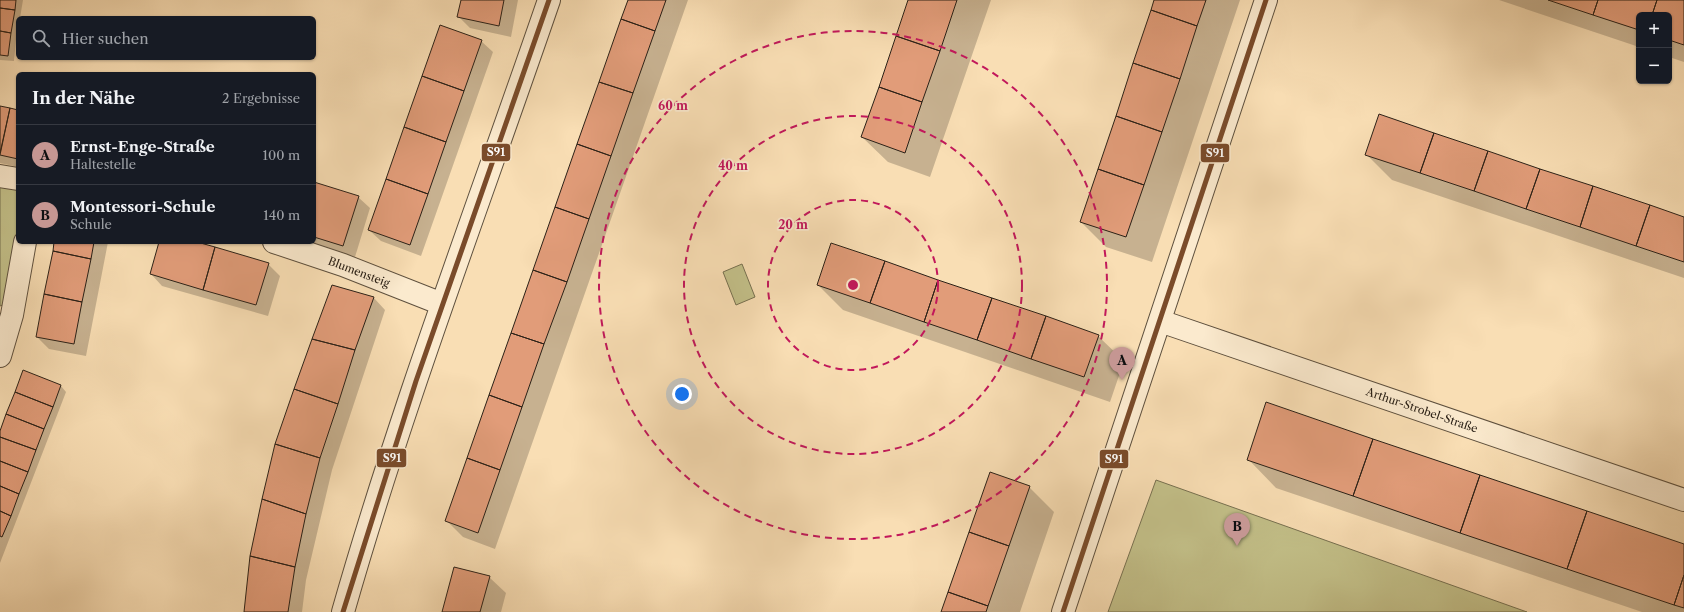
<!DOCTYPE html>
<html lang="de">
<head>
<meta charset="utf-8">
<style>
  :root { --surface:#171b24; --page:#20242c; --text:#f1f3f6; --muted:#9ea1a6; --line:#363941; --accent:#c59692 }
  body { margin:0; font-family:"Libre Caslon Text",serif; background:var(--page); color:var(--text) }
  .controls { position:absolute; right:12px; top:12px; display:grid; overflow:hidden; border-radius:6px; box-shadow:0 1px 3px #0004 }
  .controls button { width:36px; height:36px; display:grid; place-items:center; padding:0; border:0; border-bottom:1px solid var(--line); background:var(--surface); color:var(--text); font:20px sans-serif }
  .you { position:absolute; left:682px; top:394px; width:14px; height:14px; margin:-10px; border:3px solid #fff; border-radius:50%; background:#1a73e8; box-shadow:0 0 0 6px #1a73e833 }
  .badge { display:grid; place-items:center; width:26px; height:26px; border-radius:50%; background:var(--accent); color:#111; font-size:13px; font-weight:700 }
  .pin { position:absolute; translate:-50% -33px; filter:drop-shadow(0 1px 2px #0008) }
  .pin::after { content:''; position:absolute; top:21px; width:14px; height:12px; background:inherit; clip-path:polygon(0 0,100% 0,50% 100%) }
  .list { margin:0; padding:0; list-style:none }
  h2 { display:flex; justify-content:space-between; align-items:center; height:52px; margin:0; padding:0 16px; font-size:17px }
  h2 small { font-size:13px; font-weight:400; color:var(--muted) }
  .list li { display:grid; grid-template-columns:26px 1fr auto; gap:12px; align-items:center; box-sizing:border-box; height:60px; padding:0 16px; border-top:1px solid var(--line) }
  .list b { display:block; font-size:15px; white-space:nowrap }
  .list p { margin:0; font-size:13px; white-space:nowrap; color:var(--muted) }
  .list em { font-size:13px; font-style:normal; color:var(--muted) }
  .icon { flex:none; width:22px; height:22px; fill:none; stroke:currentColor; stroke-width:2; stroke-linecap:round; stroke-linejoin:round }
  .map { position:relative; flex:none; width:1684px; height:612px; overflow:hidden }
  .search { position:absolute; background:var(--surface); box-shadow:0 1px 3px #0004; left:16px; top:16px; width:300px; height:44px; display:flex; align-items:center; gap:10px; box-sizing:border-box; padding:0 14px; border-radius:6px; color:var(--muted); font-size:15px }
  .panel { position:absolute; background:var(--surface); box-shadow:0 1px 3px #0004; left:16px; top:72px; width:300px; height:172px; border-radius:6px }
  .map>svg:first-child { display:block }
  .green { fill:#c3c089; stroke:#777050 }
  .shadow { fill:#0003 }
  .building { fill:#e19c79; stroke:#2b2117 }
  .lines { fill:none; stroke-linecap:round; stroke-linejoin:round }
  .minor-casing { stroke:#5e503e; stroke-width:24 }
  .minor { stroke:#fbeace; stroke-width:22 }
  .bus-1-casing { stroke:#fbeace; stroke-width:8 }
  .bus-1 { stroke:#7a4b2a; stroke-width:5 }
  .ring { fill:none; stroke:#c2185b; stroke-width:2; stroke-dasharray:7 5 }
  .labels { text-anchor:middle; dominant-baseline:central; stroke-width:3.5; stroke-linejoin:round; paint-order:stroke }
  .street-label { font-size:11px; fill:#2b2117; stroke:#fbeace }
  .centre { fill:#c2185b; stroke:#fbeace; stroke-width:2 }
  .ring-label { font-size:12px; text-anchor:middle; font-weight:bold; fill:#c2185b; stroke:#fbeace; stroke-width:3.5; stroke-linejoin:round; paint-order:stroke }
  .line-badge { stroke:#fbeace; stroke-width:1.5 }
  .badge-label { font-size:11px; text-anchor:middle; font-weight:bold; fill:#fff }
</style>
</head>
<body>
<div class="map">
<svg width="1684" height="612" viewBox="0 0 1684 612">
  <rect width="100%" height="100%" fill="#f9deb4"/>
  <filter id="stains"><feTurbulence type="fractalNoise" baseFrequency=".005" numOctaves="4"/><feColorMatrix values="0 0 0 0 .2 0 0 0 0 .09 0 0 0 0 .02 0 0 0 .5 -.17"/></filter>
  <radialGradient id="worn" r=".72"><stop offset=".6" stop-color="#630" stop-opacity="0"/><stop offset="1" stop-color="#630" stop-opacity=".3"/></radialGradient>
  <path class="green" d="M0,182L18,186V242L5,304L0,306Z
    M742,264L755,297L736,305L723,272Z
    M1156,480L1527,612H1108Z"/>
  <path class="shadow" d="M0,0H23L20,18H18L14,61L0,60Z
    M461,0H518L511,37L470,28L458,16Z
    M629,0H688L495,549L463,537L446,520Z
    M910,0H991L930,177L888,162L862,137Z
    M1156,0H1240L1152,262L1106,247L1081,222Z
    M1499,0H1684V62L1669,57V15H1639V47Z
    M481,41L493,52L421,256L381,241L369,230Z
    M0,107L18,111V167L0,163Z
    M1366,154L1684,218V278L1392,180Z
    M314,183L358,197L370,208L355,257L305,242H314Z
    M55,242H108L86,356L49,349L37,337Z
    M160,242H193L268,264L280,276L268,316L162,286L151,274Z
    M818,285L1098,336L1124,361L1110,402L843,310Z
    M333,286L374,298L385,310L332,470L306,580L302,612H244Z
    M61,386L66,392L0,563V433Z
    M1248,459L1684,545V612H1642L1276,488Z
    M1029,487L1054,512L1020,612H942Z
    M489,577L506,593L501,612H443Z"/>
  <path class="building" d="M0,0H16L15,10L0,8Z
    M461,0H504L499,26L457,17Z
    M628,0H666L655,31L621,19Z
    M908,0H957L940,51L896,36Z
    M1154,0H1206L1197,26L1151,10Z
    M1548,0H1598L1593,15Z
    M1598,0H1657L1652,15H1639V30L1593,15Z
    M1657,0H1684V45L1669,40V15H1652Z
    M0,8L15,10L11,33L0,31Z
    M1151,10L1197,26L1180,79L1133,63Z
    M621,19L655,31L633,93L599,82Z
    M440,25L482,40L464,91L422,76Z
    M0,31L11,33L8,56L0,55Z
    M896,36L940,51L922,102L879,87Z
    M1133,63L1180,79L1162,132L1116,116Z
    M422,76L464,91L446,142L404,127Z
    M599,82L633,93L611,156L577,144Z
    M879,87L922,102L905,153L861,137Z
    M0,106L10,108L0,153Z
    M10,108L18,110V159L0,155Z
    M1379,114L1434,133L1420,173L1365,155Z
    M1116,116L1162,132L1144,185L1098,169Z
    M404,127L446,142L428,194L386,179Z
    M1434,133L1488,151L1474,191L1420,173Z
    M577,144L611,156L589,219L555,207Z
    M1488,151L1540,169L1526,209L1474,191Z
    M1098,169L1144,185L1126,237L1080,222Z
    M1540,169L1593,186L1580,227L1526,209Z
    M386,179L428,194L410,245L368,230Z
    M314,182L359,196L343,246L314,237Z
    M1593,186L1650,205L1636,246L1580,227Z
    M1650,205L1684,217V262L1636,246Z
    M555,207L589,219L567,282L533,270Z
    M54,242H94L91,259L53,251Z
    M159,242H197L215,247L203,290L150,274Z
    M831,243L885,261L870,303L817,285Z
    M215,247L269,263L256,305L203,290Z
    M53,251L91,259L82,302L44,294Z
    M885,261L938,280L924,322L870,303Z
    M533,270L567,282L544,344L511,333Z
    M938,280L992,298L977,340L924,322Z
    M332,285L374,297L355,350L312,339Z
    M44,294L82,302L74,344L36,337Z
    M992,298L1046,316L1031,359L977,340Z
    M1046,316L1099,335L1084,377L1031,359Z
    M511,333L544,344L522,407L489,395Z
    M312,339L355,350L338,404L294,389Z
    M23,370L61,385L53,407L15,392Z
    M294,389L338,404L320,458L275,444Z
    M15,392L53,407L44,429L6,414Z
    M489,395L522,407L500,470L467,458Z
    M1266,402L1373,439L1353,496L1247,460Z
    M6,414L44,429L36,450L0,437V431Z
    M0,437L36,450L28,472L0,461Z
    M1373,439L1480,475L1460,533L1353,496Z
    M275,444L320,458L306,514L262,499Z
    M467,458L500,470L478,533L445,521Z
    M0,461L28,472L19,494L0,486Z
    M990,472L1030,486L1009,546L969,532Z
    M1480,475L1587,511L1567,569L1460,533Z
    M0,486L19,494L11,516L0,511Z
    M262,499L306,514L295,567L250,556Z
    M0,511L11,516L2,537L0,536Z
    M1587,511L1684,544V575L1674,605L1567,569Z
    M969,532L1009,546L988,606L948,592Z
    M250,556L295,567L288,612H244Z
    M454,567L490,576L480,612H442Z
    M1684,575V608L1674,605Z
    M948,592L988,606L986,612H941Z"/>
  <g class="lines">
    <g class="minor-casing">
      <path id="minor" d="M0,176L18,179
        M274,242L343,265L442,304
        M1160,321L1684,500
        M0,356L12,315L25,242
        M343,612C402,405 479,204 549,0
        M1063,612L1266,0"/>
    </g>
    <use href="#minor" class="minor"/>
    <g class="bus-1-casing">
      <path id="bus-1" d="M343,612L416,381L549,0
        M1063,612L1266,0"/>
    </g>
    <use href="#bus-1" class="bus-1"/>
  </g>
  <g class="ring">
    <circle cx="853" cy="285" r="85"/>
    <circle cx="853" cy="285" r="169"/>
    <circle cx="853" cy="285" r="254"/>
  </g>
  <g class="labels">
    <g class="street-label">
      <text transform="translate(359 272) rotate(21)">Blumensteig</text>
      <text transform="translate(1422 410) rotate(19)">Arthur-Strobel-Straße</text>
    </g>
  </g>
  <circle cx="853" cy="285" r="6" class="centre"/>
  <g class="ring-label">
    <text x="673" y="110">60 m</text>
    <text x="733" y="170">40 m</text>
    <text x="793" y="229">20 m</text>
  </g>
  <g class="line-badge">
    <rect x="481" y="143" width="30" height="19" rx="4" fill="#7a4b2a"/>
    <rect x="1200" y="143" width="30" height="20" rx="4" fill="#7a4b2a"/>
    <rect x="376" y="448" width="31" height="20" rx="4" fill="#7a4b2a"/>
    <rect x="1099" y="449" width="30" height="20" rx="4" fill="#7a4b2a"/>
  </g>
  <g class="badge-label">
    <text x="496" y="156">S91</text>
    <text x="1215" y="157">S91</text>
    <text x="392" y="462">S91</text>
    <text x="1114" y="463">S91</text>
  </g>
  <rect width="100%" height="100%" filter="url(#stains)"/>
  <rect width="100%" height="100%" fill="url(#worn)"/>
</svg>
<div class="controls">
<button>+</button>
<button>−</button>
</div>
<div class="you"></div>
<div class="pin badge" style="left:1122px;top:380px">A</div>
<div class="pin badge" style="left:1237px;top:546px">B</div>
<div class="search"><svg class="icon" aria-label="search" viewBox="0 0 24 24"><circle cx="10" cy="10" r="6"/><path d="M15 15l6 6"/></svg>Hier suchen</div>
<section class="panel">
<h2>In der Nähe<small>2 Ergebnisse</small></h2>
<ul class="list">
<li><span class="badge">A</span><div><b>Ernst-Enge-Straße</b><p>Haltestelle</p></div><em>100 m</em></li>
<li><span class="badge">B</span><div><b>Montessori-Schule</b><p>Schule</p></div><em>140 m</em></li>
</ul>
</section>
</div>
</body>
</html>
